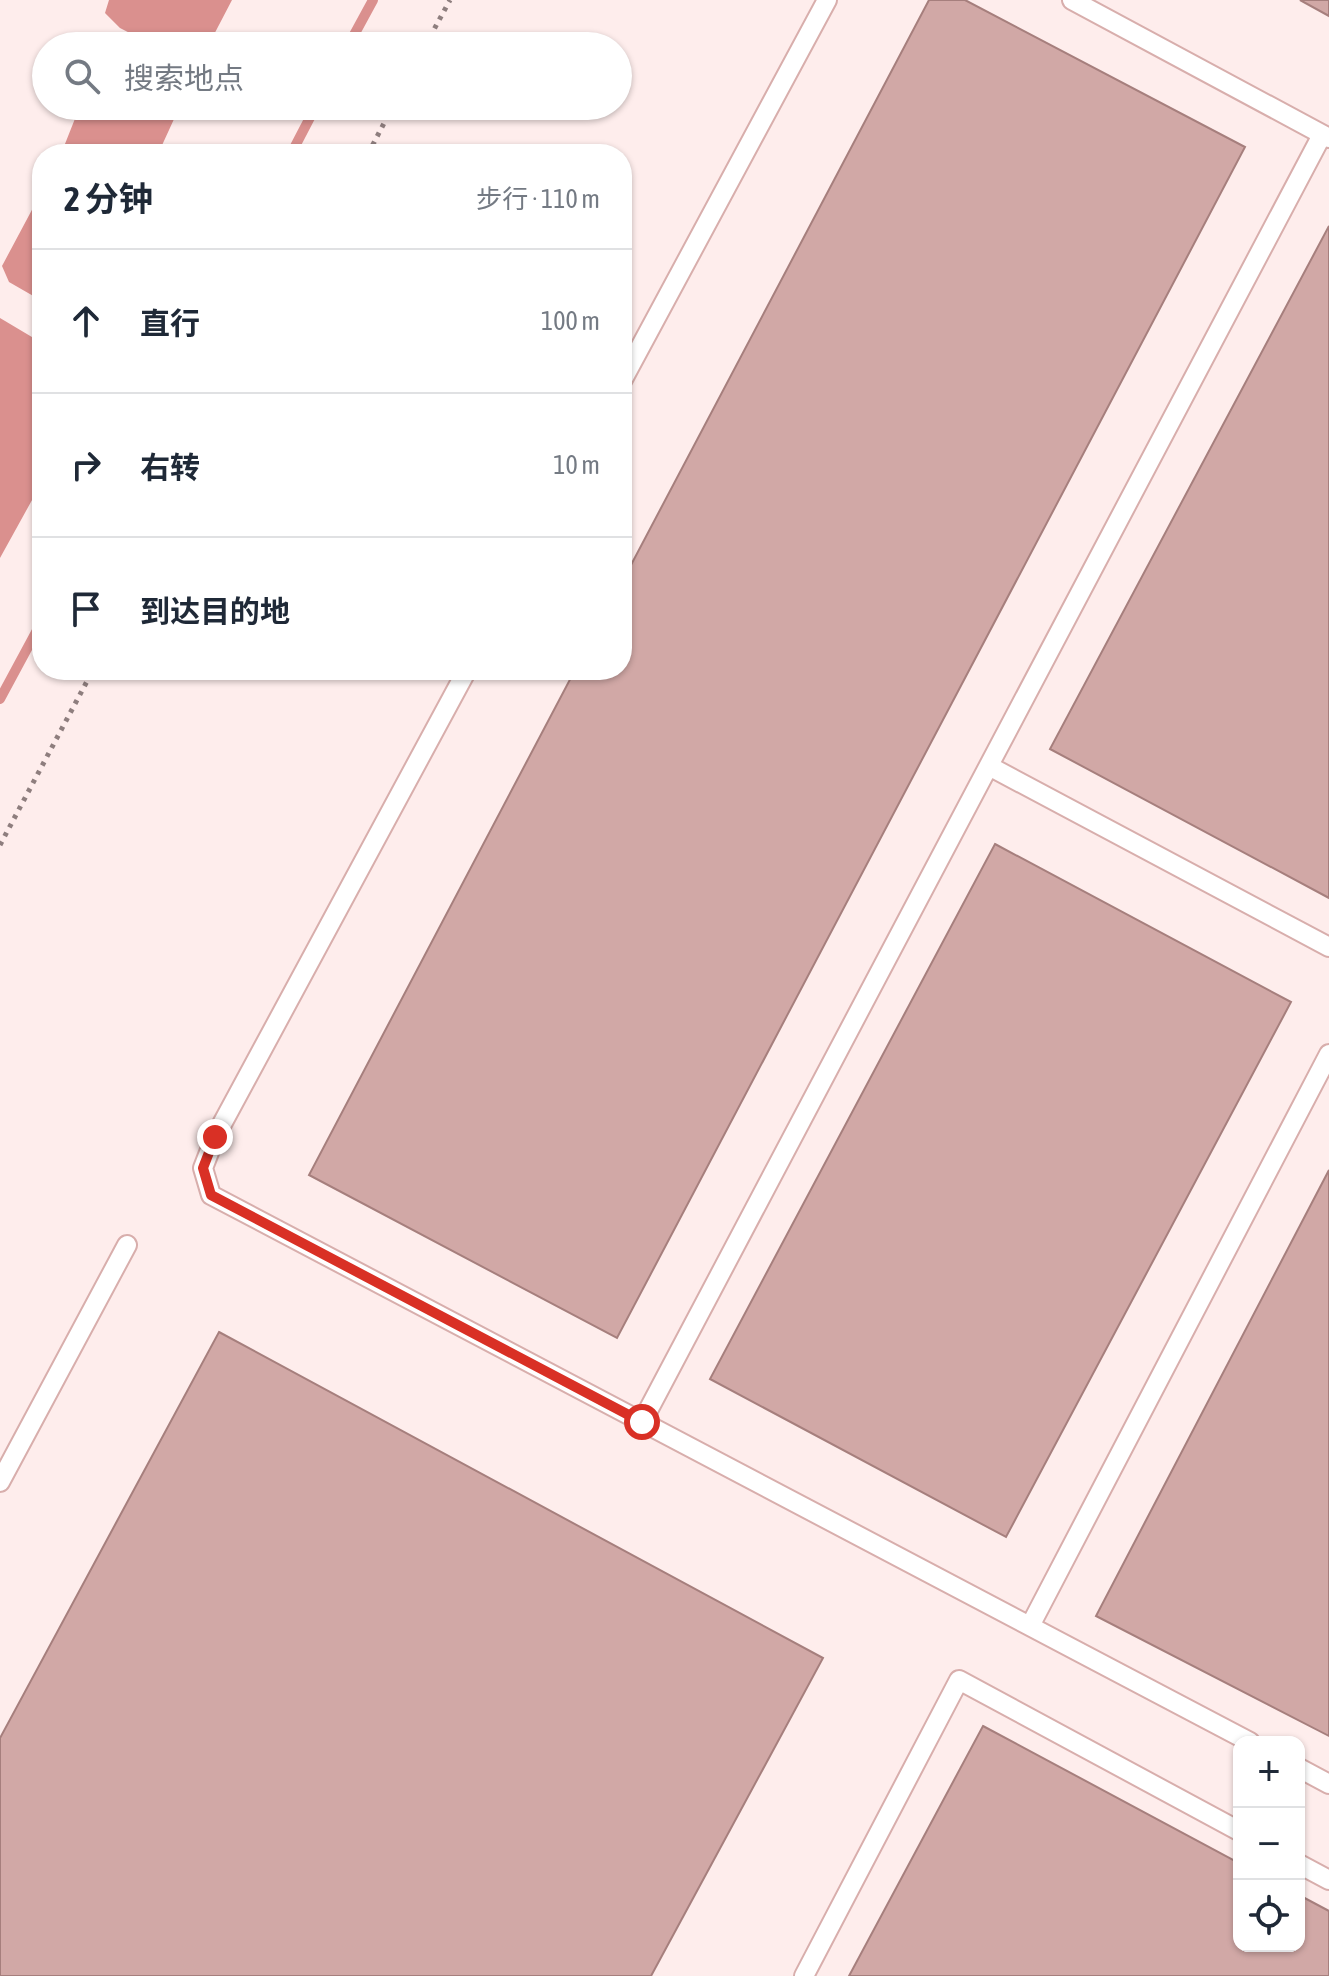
<!DOCTYPE html>
<html lang="zh">
<head>
<meta charset="utf-8">
<style>
  :root { --surface:#fff; --page:#f2f2f3; --text:#1f2937; --muted:#747a83; --line:#e0e1e3 }
  body { margin:0; font-family:"Asap Condensed","Noto Sans SC",sans-serif; background:var(--page); color:var(--text) }
  .controls { position:absolute; right:24px; bottom:24px; display:grid; overflow:hidden; border-radius:16px; box-shadow:0 2px 6px #0004 }
  .controls button { width:72px; height:72px; display:grid; place-items:center; padding:0; border:0; border-bottom:2px solid var(--line); background:var(--surface); color:var(--text); font:40px sans-serif }
  .stop { position:absolute; width:24px; height:24px; margin:-18px; border:6px solid #d93025; border-radius:50%; background:#fff }
  .stop.end { background:#d93025; border-color:#fff; box-shadow:0 2px 8px #0008 }
  .list { margin:0; padding:0; list-style:none }
  h2 { display:flex; justify-content:space-between; align-items:center; height:104px; margin:0; padding:0 32px; font-size:34px }
  h2 small { font-size:26px; font-weight:400; color:var(--muted) }
  .list li { display:grid; grid-template-columns:52px 1fr auto; gap:24px; align-items:center; box-sizing:border-box; height:144px; padding:0 32px; border-top:2px solid var(--line) }
  .list b { display:block; font-size:30px; white-space:nowrap }
  .list em { font-size:26px; font-style:normal; color:var(--muted) }
  .icon { flex:none; width:44px; height:44px; fill:none; stroke:currentColor; stroke-width:2; stroke-linecap:round; stroke-linejoin:round }
  .map { position:relative; flex:none; width:1329px; height:1976px; overflow:hidden }
  .search { position:absolute; background:var(--surface); box-shadow:0 2px 6px #0004; left:32px; top:32px; width:600px; height:88px; display:flex; align-items:center; gap:20px; box-sizing:border-box; padding:0 28px; border-radius:44px; color:var(--muted); font-size:30px }
  .panel { position:absolute; background:var(--surface); box-shadow:0 2px 6px #0004; left:32px; top:144px; width:600px; height:536px; border-radius:32px }
  .map>svg:first-child { display:block }
  .water { fill:#da908e }
  .lines { fill:none; stroke-linecap:round; stroke-linejoin:round }
  .stream { stroke:#da908e; stroke-width:10 }
  .building { fill:#d1a8a6; stroke:#a67f7d; stroke-width:2 }
  .lane-casing { stroke:#d8aeac; stroke-width:22 }
  .path { stroke:#8e7e7e; stroke-width:5; stroke-dasharray:4 6; stroke-linecap:butt }
  .lane { stroke:#fff; stroke-width:18 }
  .route { stroke:#d93025; stroke-width:10 }
</style>
</head>
<body>
<div class="map">
<svg width="1329" height="1976" viewBox="0 0 1329 1976">
  <rect width="100%" height="100%" fill="#feedec"/>
  <path class="water" d="M109,0H232L208,46H155L120,28L105,13Z
    M80,106H180L158,154H61Z
    M42,191V301L9,282L2,266Z
    M0,318L42,343V482L0,558Z"/>
  <g class="lines">
    <path class="stream" d="M348,46L373,0
      M291,154L316,106
      M0,699L42,621"/>
  </g>
  <path class="building" d="M929,0H965L1245,147L617,1338L309,1175L575,670H622V582Z
    M1300,0H1329V16Z
    M1329,226V898L1050,749Z
    M995,844L1291,1002L1006,1537L710,1379Z
    M1329,1170V1736L1096,1616Z
    M219,1332L823,1658L651,1976H0V1738Z
    M983,1726L1239,1863V1946H1299V1895L1329,1911V1976H849Z"/>
  <g class="lines">
    <g class="lane-casing">
      <path id="lane" d="M1072,0L1329,138
        M622,381L827,0
        M467,670L215,1137L203,1168L211,1195L1250,1742
        M989,766L1329,947
        M642,1422L1322,135
        M0,1482L127,1245
        M1030,1626L1329,1054
        M1299,1768L1329,1784
        M1299,1864L1329,1880
        M804,1976L959,1680L1239,1831"/>
    </g>
    <path class="path" d="M425,46L450,0
      M368,154L393,106
      M0,845L93,670"/>
    <use href="#lane" class="lane"/>
  </g>
  <g class="lines">
    <path class="route" d="M215,1137L203,1168L211,1195L642,1422"/>
  </g>
</svg>
<div class="controls">
<button>+</button>
<button>−</button>
<button><svg class="icon" aria-label="locate" viewBox="0 0 24 24"><circle cx="12" cy="12" r="6"/><path d="M12 2v4M12 18v4M2 12h4M18 12h4"/></svg></button>
</div>
<div class="stop" style="left:642px;top:1422px"></div>
<div class="stop end" style="left:215px;top:1137px"></div>
<div class="search"><svg class="icon" aria-label="search" viewBox="0 0 24 24"><circle cx="10" cy="10" r="6"/><path d="M15 15l6 6"/></svg>搜索地点</div>
<section class="panel">
<h2>2 分钟<small>步行 · 110 m</small></h2>
<ul class="list">
<li><svg class="icon" aria-label="ahead" viewBox="0 0 24 24"><path d="M12 20V5M6 11l6-6 6 6"/></svg><div><b>直行</b></div><em>100 m</em></li>
<li><svg class="icon" aria-label="right" viewBox="0 0 24 24"><path d="M7 20v-9h11M14 6l5 5-5 5"/></svg><div><b>右转</b></div><em>10 m</em></li>
<li><svg class="icon" aria-label="arrive" viewBox="0 0 24 24"><path d="M6 21V4h12l-3 4 3 4H6"/></svg><div><b>到达目的地</b></div></li>
</ul>
</section>
</div>
</body>
</html>
